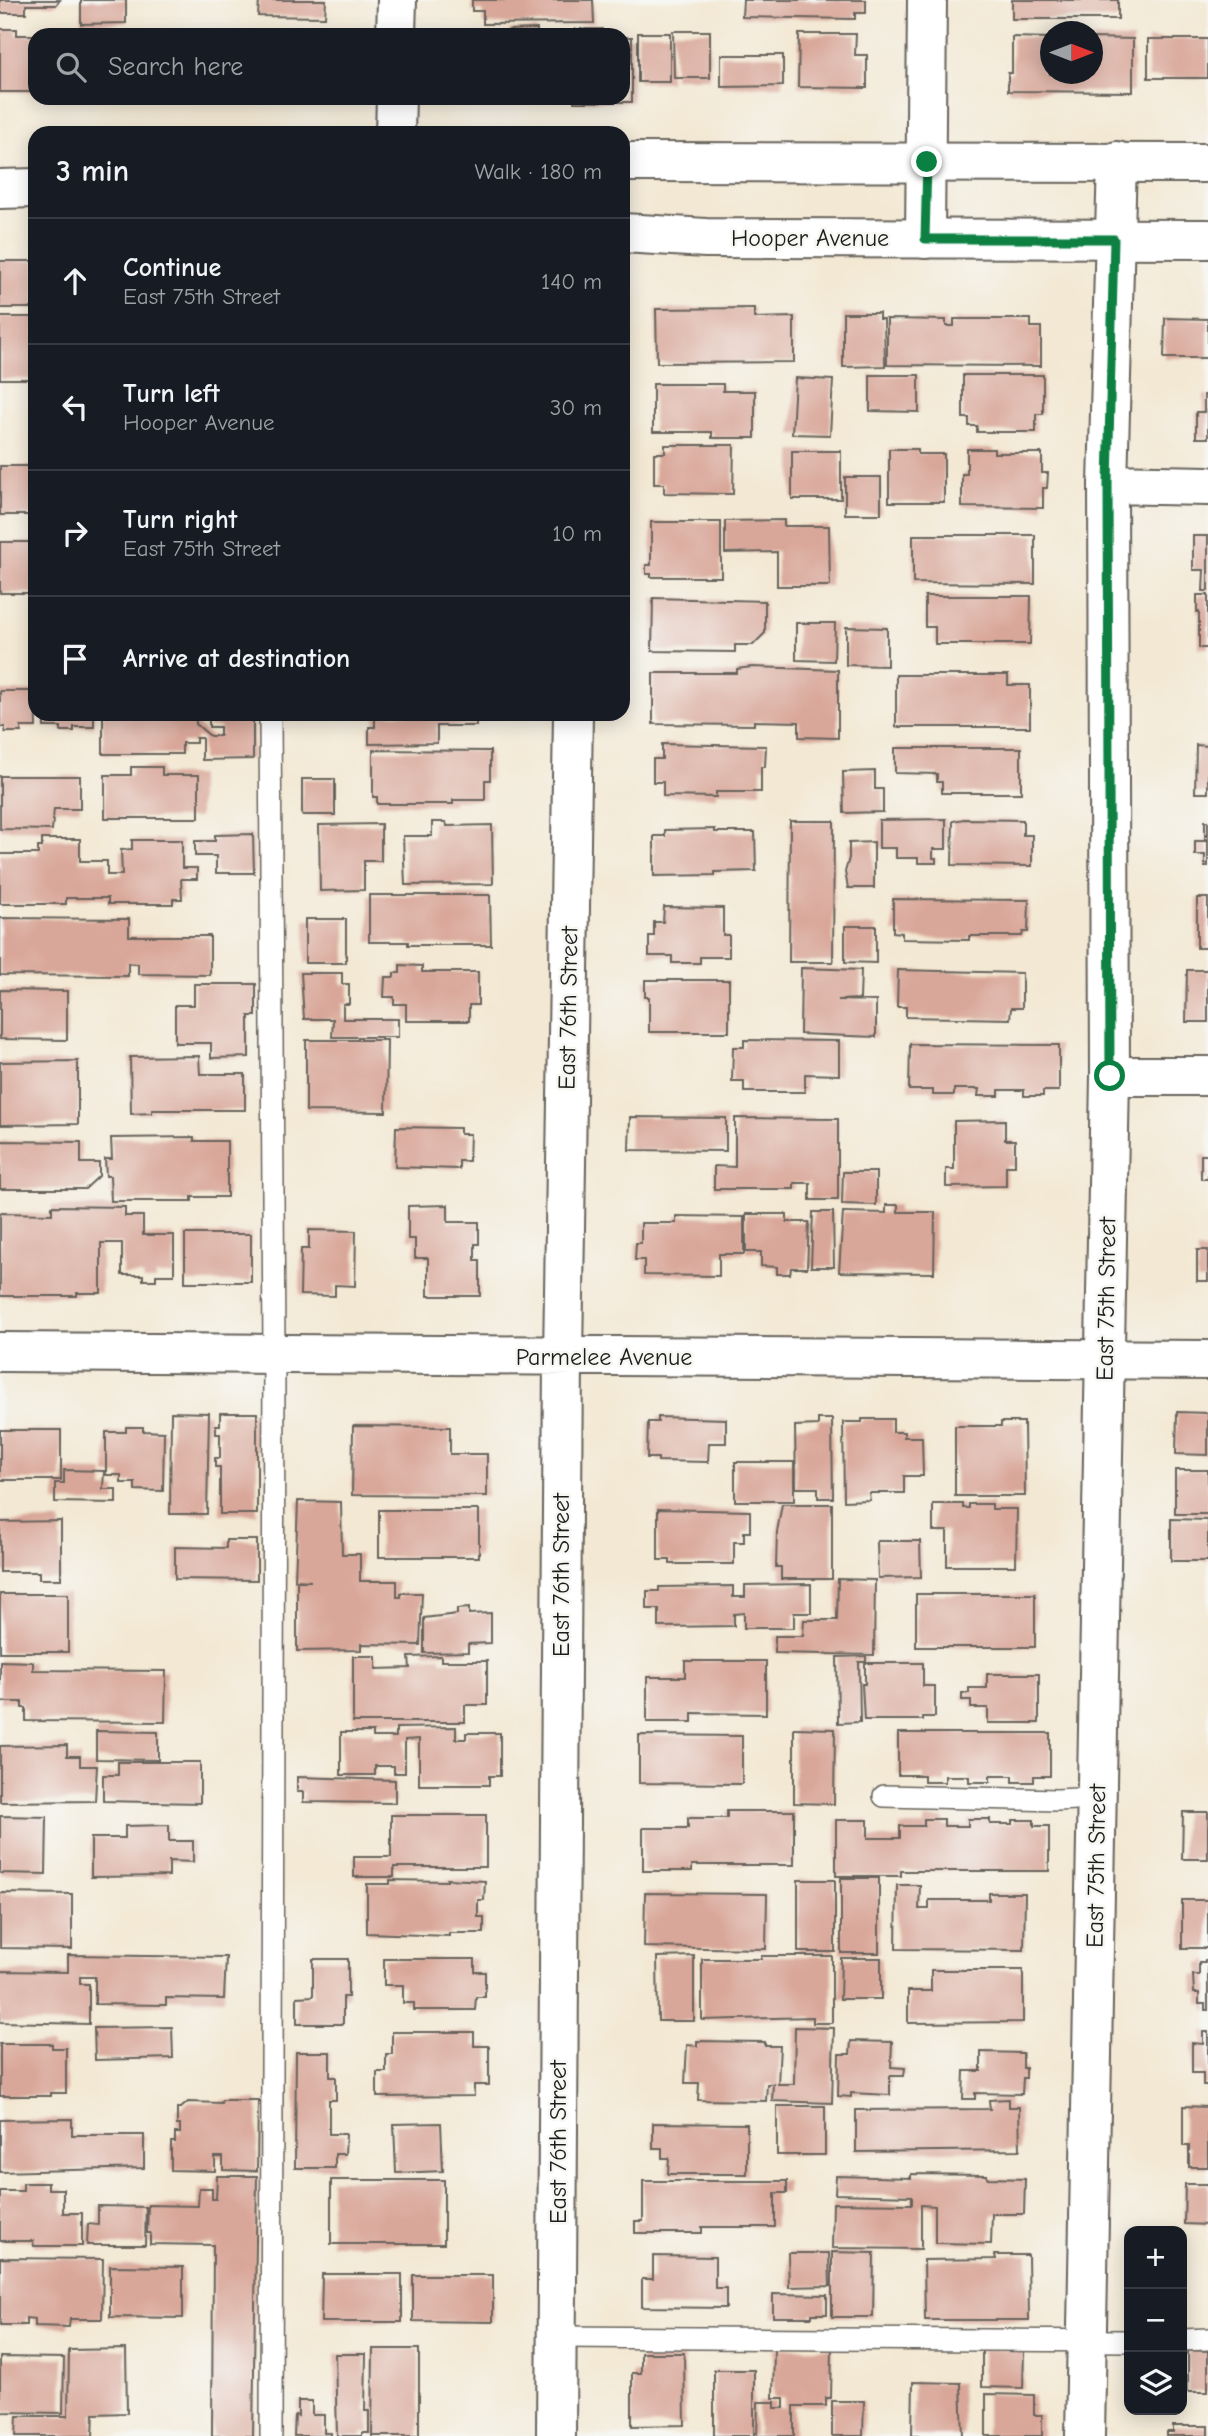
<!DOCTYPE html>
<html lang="en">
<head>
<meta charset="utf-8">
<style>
  :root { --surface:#171b24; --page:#242831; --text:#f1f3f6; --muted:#9ea1a6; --line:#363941 }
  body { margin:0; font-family:"Comic Neue",sans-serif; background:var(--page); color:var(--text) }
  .controls { position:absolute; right:21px; bottom:21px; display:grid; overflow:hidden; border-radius:14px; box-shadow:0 4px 18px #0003 }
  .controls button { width:63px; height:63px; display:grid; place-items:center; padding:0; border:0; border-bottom:2px solid var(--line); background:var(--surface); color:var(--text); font:35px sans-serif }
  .compass { position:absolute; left:1040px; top:21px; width:63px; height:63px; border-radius:50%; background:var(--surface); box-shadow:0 4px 18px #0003; rotate:90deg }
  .stop { position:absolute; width:21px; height:21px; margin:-16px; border:5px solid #0b8043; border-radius:50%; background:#fff }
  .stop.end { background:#0b8043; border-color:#fff; box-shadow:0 2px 7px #0008 }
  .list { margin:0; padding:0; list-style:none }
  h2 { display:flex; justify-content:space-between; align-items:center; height:91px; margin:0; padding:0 28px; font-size:30px }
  h2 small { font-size:23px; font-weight:400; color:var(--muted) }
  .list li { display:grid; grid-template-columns:46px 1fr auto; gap:21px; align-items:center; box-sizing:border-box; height:126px; padding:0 28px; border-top:2px solid var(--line) }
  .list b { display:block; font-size:26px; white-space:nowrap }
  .list p { margin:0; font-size:23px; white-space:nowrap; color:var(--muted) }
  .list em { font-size:23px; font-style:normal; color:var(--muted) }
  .icon { flex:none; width:38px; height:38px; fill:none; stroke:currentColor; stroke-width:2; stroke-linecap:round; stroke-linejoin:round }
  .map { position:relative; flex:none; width:1208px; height:2436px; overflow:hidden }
  .search { position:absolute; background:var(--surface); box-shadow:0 4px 18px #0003; left:28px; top:28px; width:602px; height:77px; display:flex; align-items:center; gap:18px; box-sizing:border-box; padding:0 24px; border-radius:21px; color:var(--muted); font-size:26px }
  .panel { position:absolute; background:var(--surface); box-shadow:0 4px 18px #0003; left:28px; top:126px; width:602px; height:595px; border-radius:21px }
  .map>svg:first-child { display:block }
  .building { fill:#d9a79a }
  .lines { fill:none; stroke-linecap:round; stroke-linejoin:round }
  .service-casing { stroke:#67635c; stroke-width:24 }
  .minor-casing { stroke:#67635c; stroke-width:42 }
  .tertiary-casing { stroke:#67635c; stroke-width:42 }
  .service { stroke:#fff; stroke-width:21 }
  .minor { stroke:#fff; stroke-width:38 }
  .tertiary { stroke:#fff; stroke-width:38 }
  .route { stroke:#0b8043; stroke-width:9 }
  .labels { text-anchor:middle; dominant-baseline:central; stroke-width:5; stroke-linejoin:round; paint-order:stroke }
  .street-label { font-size:24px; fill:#1c1c1c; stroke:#f6f6f2 }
</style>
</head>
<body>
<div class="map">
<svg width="1208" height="2436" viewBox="0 0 1208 2436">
  <rect width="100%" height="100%" fill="#f6f6f2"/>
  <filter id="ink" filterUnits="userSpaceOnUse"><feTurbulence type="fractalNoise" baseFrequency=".0143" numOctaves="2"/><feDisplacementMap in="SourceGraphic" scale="14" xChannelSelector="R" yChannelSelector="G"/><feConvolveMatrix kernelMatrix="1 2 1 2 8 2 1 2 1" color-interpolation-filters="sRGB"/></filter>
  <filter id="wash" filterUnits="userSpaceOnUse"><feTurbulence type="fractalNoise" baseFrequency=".00686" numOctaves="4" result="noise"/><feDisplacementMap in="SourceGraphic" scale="28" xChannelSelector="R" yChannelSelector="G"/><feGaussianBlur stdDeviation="1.57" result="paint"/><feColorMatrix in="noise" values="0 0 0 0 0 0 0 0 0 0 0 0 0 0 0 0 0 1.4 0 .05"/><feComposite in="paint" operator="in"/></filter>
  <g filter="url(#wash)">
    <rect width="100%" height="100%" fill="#f3e8d3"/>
    <g id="blocks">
      <path class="building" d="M0,0H60L56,5H26V13H0Z
        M81,0H126V23L81,24Z
        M259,0H326L325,17L258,16Z
        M472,0H593L594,23L483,24V11H472Z
        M743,0H866V13H855V19L742,17Z
        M1012,0H1118V19H1012Z
        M0,29H17V35H35V92H0Z
        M537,29V35H509V30Z
        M575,29H602V35H575Z
        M673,31H710V78H674Z
        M638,33H670V82H638Z
        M799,34H856L855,55H867V88L798,87Z
        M623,37H632V102H574V98H623Z
        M1012,37L1050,38V74H1093V38L1133,39V92L1008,91V73H1012Z
        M1148,39H1208V78H1148Z
        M721,55H783V86L721,87Z
        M0,261H35V308H0Z
        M754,308V318L794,317V362L657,363L656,309Z
        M843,313H879V319H884L885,366L843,367Z
        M0,317H35V379H0Z
        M1165,318L1208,319V358H1164Z
        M887,319L946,320V326H954V319H1031V327H1041V366L887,365Z
        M870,375H919V412L870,411Z
        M963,375H1043V414H1036V432H977V426H969V418H963Z
        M795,378L833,380L830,435L792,434Z
        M653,384H723V391H755V438H712V432H653Z
        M1204,395H1208V438H1196V412H1204Z
        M665,445H734L733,494L664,493V484H654V453H665Z
        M889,449H918V454H944V502H889Z
        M967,449H994V453H1042V473H1048L1047,488H1043V508L962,507V474H967Z
        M792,451H841V499H792Z
        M0,466H35V515H0Z
        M845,477H881V514H845Z
        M784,520V526H829L830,586H777V552L725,553V521Z
        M651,522H721V577H651V574H646V565H651Z
        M913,535H1035V584L913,583Z
        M1193,536H1208V591H1203L1204,570H1193Z
        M0,542H35V593H0Z
        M1197,595H1208V648H1199V612H1197Z
        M925,596H1031L1030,644H935V627H925Z
        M653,598L765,601V633L753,645H735V652L652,651Z
        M796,623H835L834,661L796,660Z
        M846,627L887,628V666L846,665Z
        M752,667L838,670V738L799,737V722L754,721V725L653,724V673H737V669Z
        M896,675H1008V685H1030V727H896Z
        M0,691H35L36,727H21V732H5V727H0Z
        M44,714H94V727H74V731H61V727H44Z
        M103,714H196V724L210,736H220V727H209V714H253V759L202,760V738H196V743H182V754H103Z
        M375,714H476V726H437V743L369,744V727H375Z
        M662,744L766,746L765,767H761V792H716V797L663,796V782H653V759H662Z
        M1196,745L1208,746V793H1195Z
        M895,748H1021V793H942V782H937V774L895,773Z
        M373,750L490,751V780H485V800H453V804H377V797H373Z
        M131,767H162V775H199V818H105V775H131Z
        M875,771V789H883V812L844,813L843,772Z
        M0,776H80V809H54L52,830L0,829Z
        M302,779H335V815H302Z
        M946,819V849H933V858H936V863H918V858H896V848H879V820Z
        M964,819L1023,820V835H1032V866L952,865L953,821Z
        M790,821H834L833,962H789Z
        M1205,821H1208V867H1205V855H1195V841H1205Z
        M432,822H446L447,826L492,825L493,884L405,885L403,836H432Z
        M381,824V861H364V890L320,891L319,825Z
        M715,829V832H755L756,871L715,872V875L654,876V836H665V830Z
        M253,834L254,873H216V856H195V841H215V835Z
        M42,839H80V861H107V875H122L121,850L132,849V840H182V868H197V879H181L182,899H173V904H108V898H66V904H0V854H38V847H42Z
        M874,842V888H848L845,872L849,858V843Z
        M369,895H490L491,945H408V942H369Z
        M1197,898H1208V948H1197Z
        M893,899L1029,900L1028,932H1023L1022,936H969V940L902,939V933L893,932Z
        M664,907L723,908V935H729V957H700V963H672V956H649V936H654V922H663Z
        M0,918L129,919V936H210V975L138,974V964L128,963V976L0,975Z
        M305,919H346V963H305Z
        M845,926H876V963L845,962Z
        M400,965L422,966V972H478V1005H469V1021H406V1004H394V997H384L385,977H394V973H400Z
        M801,968L861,970L860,999L838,1000L876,1001V1037L800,1034Z
        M898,970L1022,973V1008H1011L1010,1019L906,1017V1007H897Z
        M1187,970H1208V1022H1186Z
        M301,973H342V984H349V1004H343V1019H398V1037H332L333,1019H304Z
        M645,980H729V1032H649V997H645Z
        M194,984H256V1016H249V1057L211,1058V1043H175V1005H194Z
        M0,990L67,991V1040L0,1039Z
        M306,1040H387L386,1112L306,1111Z
        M744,1040L839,1041V1075L805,1074V1092H744V1081H732L733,1047H744Z
        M910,1044L1059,1045V1091H1043V1096H1024V1090H999V1096H978L979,1089H954V1095H933V1090H909Z
        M199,1056L200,1074H245V1110H152V1113L131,1114L130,1057Z
        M78,1061V1124L0,1125V1062Z
        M630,1117L726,1118V1151L629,1150Z
        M735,1118L838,1119V1200H810V1183H794V1189H714V1166L735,1167Z
        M1005,1120V1140H1015V1166H1006V1186L946,1187V1169H954V1121Z
        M396,1127L460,1128V1134H470L469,1161H459V1169L395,1167Z
        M194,1137V1141H227V1197H192V1201H111L110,1176H106L105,1159H112L111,1138Z
        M0,1141L81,1142V1163H99V1176L85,1189H0Z
        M1201,1155H1208V1179H1201Z
        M843,1172H876V1205L842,1204Z
        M448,1205V1222H479V1244H475V1260H480V1296H428V1258H415V1239H408V1206Z
        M886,1205H898V1212H935L934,1273L839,1272L843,1212L886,1213Z
        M52,1206L125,1207V1216H143V1235H174V1275H156V1280H143V1275H122V1243H101V1293H77V1296H0V1213L52,1214Z
        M813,1212H833L834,1267H811Z
        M746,1214H787V1222H809L807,1268H791L790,1274H777V1267L761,1266V1252H746Z
        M676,1216L744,1217V1254H719V1276L644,1275V1260H635L636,1243H641V1223H676Z
        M309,1230L356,1231L355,1286L335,1285V1296L300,1295L301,1249H309Z
        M185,1234H251V1282H185Z
        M1197,1250H1208V1281H1197Z
        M171,1412L209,1413L207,1514H170Z
        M1177,1412L1208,1413V1455L1176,1454Z
        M220,1413H257V1514H220V1467H215V1458H220V1434H216V1425H220Z
        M658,1417L726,1419V1443H709L708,1462L658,1461V1458H647L648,1422H658Z
        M818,1419H832L833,1498H818V1488H796L795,1426L818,1425Z
        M862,1419H893V1432H904V1437H922L923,1476H904V1493H869L870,1500L844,1501L843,1422H862Z
        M1001,1422H1024L1025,1496H955V1426H1001Z
        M353,1426L450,1427V1454H487V1496L352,1495Z
        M126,1427H143V1431L164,1432L163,1491L135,1490V1483H121V1475H106V1432H126Z
        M0,1430H61V1480H0Z
        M735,1462H794V1501H735Z
        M64,1470L104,1471L103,1489H116V1503L55,1502V1483H64Z
        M1175,1470H1208V1514H1175Z
        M298,1501L341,1502L342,1554H360V1581H397V1597H401V1593H422L420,1645L361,1644V1650L297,1651V1581H311L295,1580Z
        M782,1504H832V1579H781V1567H776L777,1532Z
        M933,1504H963V1508H969V1504H992V1509H1017L1016,1566H947V1531H933Z
        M658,1509L750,1511V1532H744V1542H734V1564H670V1560H658Z
        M379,1510H479V1557H379Z
        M1171,1519L1208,1520V1561H1171Z
        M61,1521V1579H39V1572H0V1522Z
        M226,1540H257V1580L175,1579V1547L226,1548Z
        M877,1541H920L921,1577L878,1578Z
        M838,1579L875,1580L874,1655L775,1653V1636H803L804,1620H837Z
        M811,1584V1613H794V1628H744V1613L734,1614V1626L659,1627V1609H647V1591H659V1587L733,1586V1597H745V1585Z
        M0,1594H68V1652H0Z
        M916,1594H1035V1647H916Z
        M469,1608V1614L491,1613V1643L468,1644V1652L424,1653V1618L457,1614V1609Z
        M353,1656H376V1669L410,1668L409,1657L441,1656V1661H487V1705H465V1722H353Z
        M866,1656V1662H859L860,1722L838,1723L837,1657Z
        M0,1661L33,1662V1670L166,1671L165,1722L26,1721V1708H22V1702H0Z
        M685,1661H766V1714L692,1713V1722H647V1677H685Z
        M865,1663H923V1686H935V1717H923V1720H864L862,1684H865Z
        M987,1674H1039V1723H988V1708H971V1700H962V1693H969V1688H987Z
        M456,1727V1739H466V1733H500V1776H489V1785H419V1739L405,1740V1773H394V1766H375V1775H341V1732H373V1737H396V1728Z
        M794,1728L835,1729L834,1804L794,1803Z
        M96,1731L158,1732V1760L96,1759Z
        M898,1733H1050V1776H1034V1782H1013V1776H990V1782H969V1776H945V1782H924V1775H898Z
        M639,1735L742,1736V1784L639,1783Z
        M67,1745V1756H80V1766H97L95,1801L0,1802V1746Z
        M118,1762H200V1803L103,1801V1775H118Z
        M297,1777L395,1780V1803L303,1802V1792H297Z
        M727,1811H794V1865H692V1871H643V1828H688V1818H727Z
        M1183,1812H1208V1859H1182Z
        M391,1815H486V1867H394V1877H354V1857H391Z
        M0,1816L47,1817L46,1874L0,1873Z
        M924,1819H944V1826H968V1819H990V1824H1013V1820H1034V1826H1049V1871H901V1876H836V1820H868V1838H900V1826H924Z
        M169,1825V1841H193V1862L169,1861V1876L91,1877V1838H125V1826Z
        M841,1878H879V1953H841Z
        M447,1879L485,1881L484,1900H478V1917H484V1933H449V1936L367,1933V1884H390V1880L447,1881Z
        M798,1880H835V1952H798Z
        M897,1885H920L919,1909H929V1900H989V1893H1025L1024,1950L896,1949Z
        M0,1893L72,1894V1949L0,1948Z
        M645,1893L767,1894L766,1949L644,1947Z
        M1182,1900H1208V1948H1182Z
        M68,1955L226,1957L224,1999L166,1998V2005L95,2004V1977H80V1984H89V2024L0,2022V1971L68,1972Z
        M694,1956V2021H658L657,1957Z
        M761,1956H832V2023H813V2017L702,2020V1959H761Z
        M841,1958H881V1999H840Z
        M313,1959H348V1997H343V2024H297V1997L313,1996Z
        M384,1959H475V1972H485V1997H476L475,2010H414V2003H403V1985H384Z
        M1205,1960H1208V2010H1205V2004H1199V1993H1194L1193,1975H1199V1963H1205Z
        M931,1970H1023V2022L908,2023V1991H931Z
        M172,2027L173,2058L95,2060L94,2028Z
        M795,2027L834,2028L832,2103L772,2101L773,2084H767L766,2101L698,2100L699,2083H685L687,2045L697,2046V2041L765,2042V2046H780L778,2084H794Z
        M392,2032H474V2046H489V2085H474V2096L377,2097V2072H386V2054H392Z
        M1203,2032H1208V2085H1203V2073H1192V2043L1203,2044Z
        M851,2041L892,2042L891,2067L905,2068L904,2076H890V2095L851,2093V2097L838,2096L839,2054H850Z
        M0,2044H52V2048H66V2093H51V2096H0Z
        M296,2052H330V2077H336V2100H329V2134H346L345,2154H335V2168H295Z
        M981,2052L1023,2053V2068H1026V2078H1023L1022,2094L975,2093V2099H963L964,2071H981Z
        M1009,2099V2107H1019L1020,2150L856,2152V2110L990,2109L989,2100Z
        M222,2100H258L257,2171L223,2170V2157H215V2171L171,2170V2142H175V2133H180V2125H177V2108H181L188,2102L221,2103Z
        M777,2106H825V2155H777Z
        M1183,2106L1208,2107V2167H1189V2146H1183Z
        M72,2119V2135H144V2168L0,2172V2120Z
        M441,2123L443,2171L396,2173L394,2124Z
        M653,2123L747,2124V2174H668L669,2158H662V2148H653Z
        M911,2174L987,2175V2178L1025,2179L1024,2214H992L991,2244L935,2243V2206L921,2205V2249L832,2248L833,2203L912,2204V2196L835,2194L836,2176L911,2178Z
        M217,2176H257L253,2436H212L213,2245L150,2244V2233H147L148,2205L198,2206L199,2188H212V2199H216Z
        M331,2180H444V2244H331Z
        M643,2181H787V2193H775V2227H702V2233H635V2221H643Z
        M23,2183H48V2189H63V2213H82V2246H34L33,2241H0V2191H23Z
        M1185,2184H1208V2225L1184,2224Z
        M98,2206L146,2207L145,2245H87L88,2224L98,2225Z
        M832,2252L874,2253L873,2317H832Z
        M788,2253H829L830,2286L789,2287Z
        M995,2255H1028L1029,2320H925L924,2260L996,2259Z
        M653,2256L715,2257V2288H726V2308L642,2307V2279H653Z
        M0,2258L103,2259L102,2319H70L69,2327L35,2326V2319L26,2318V2325H0Z
        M110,2266L183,2267V2318L110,2317Z
        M322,2274H402V2322H321Z
        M413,2275H493V2322L413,2321Z
        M773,2294L827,2295V2314H812V2317H773Z
        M774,2348H832L831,2398H826V2406H794V2436H757L758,2402H775V2408H784V2398H773Z
        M126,2349L127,2413L94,2414L93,2436H16L17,2416H68L69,2350Z
        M373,2349H419V2436H372Z
        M982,2350H1024L1023,2388L982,2387Z
        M1188,2350L1208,2351V2392H1188Z
        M641,2353H684L685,2425L632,2426V2373H641Z
        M335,2354H366L365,2411H369V2433H362V2436H337Z
        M0,2357L64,2358L63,2413L0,2412Z
        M714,2370H754V2436H714Z
        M913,2382L961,2383L963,2436H912Z
        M986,2394L1034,2395V2415H1042V2436H986Z
        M298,2401H312V2415H324V2433H331V2436H294L295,2415L298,2416Z
        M832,2401H864L863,2436H832Z
        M1173,2426H1208V2436H1167V2432H1173Z"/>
    </g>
  </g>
  <g filter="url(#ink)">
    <use href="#blocks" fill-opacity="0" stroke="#67635c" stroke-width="2"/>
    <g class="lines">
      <g class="service-casing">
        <path id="service" d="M270,714L274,1353L271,2436
          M884,1796L1057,1800L1097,1798
          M556,2337L1129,2341
          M1182,2340L1208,2339"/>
      </g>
      <g class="minor-casing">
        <path id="minor" d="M396,35L397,0
          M395,133L396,98
          M925,239L927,0
          M1108,484L1208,486
          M1110,1076H1208
          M0,1352L1208,1360
          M556,2436L563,1357L573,714
          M1085,2436L1110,1076L1108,484L1117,161"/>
      </g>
      <g class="tertiary-casing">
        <path id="tertiary" d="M623,162L1208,163
          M0,189L35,188
          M623,233L706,238L1208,239"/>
      </g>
      <use href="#service" class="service"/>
      <use href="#minor" class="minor"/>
      <use href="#tertiary" class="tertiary"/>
    </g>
  </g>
  <g class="lines" filter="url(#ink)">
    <path class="route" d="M927,162L925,239H1114L1108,484L1110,1076"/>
  </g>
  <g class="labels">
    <g class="street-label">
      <text x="810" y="238">Hooper Avenue</text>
      <text transform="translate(568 1008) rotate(-89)">East 76th Street</text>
      <text transform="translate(1106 1299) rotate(-89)">East 75th Street</text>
      <text x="604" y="1357">Parmelee Avenue</text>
      <text transform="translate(561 1575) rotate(-90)">East 76th Street</text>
      <text transform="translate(1096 1866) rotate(-89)">East 75th Street</text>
      <text transform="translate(558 2142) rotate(-90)">East 76th Street</text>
    </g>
  </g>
</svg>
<div class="controls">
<button>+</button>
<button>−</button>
<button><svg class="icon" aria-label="layers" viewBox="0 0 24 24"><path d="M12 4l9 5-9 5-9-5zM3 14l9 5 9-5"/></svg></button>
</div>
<svg class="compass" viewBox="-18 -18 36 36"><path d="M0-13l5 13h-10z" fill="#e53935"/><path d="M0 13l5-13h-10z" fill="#9ea1a6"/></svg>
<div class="stop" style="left:1110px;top:1076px"></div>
<div class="stop end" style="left:927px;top:162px"></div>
<div class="search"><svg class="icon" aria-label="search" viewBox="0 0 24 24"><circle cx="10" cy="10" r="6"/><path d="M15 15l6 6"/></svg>Search here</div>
<section class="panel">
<h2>3 min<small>Walk · 180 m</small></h2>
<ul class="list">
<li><svg class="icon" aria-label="ahead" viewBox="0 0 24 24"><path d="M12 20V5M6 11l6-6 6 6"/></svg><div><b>Continue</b><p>East 75th Street</p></div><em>140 m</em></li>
<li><svg class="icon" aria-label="left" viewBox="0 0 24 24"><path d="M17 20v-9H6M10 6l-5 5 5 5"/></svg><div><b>Turn left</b><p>Hooper Avenue</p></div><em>30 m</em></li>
<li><svg class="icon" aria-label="right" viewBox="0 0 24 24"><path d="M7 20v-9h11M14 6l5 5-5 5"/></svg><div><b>Turn right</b><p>East 75th Street</p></div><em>10 m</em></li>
<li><svg class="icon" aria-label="arrive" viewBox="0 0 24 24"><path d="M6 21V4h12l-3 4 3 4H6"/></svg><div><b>Arrive at destination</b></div></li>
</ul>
</section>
</div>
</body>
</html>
